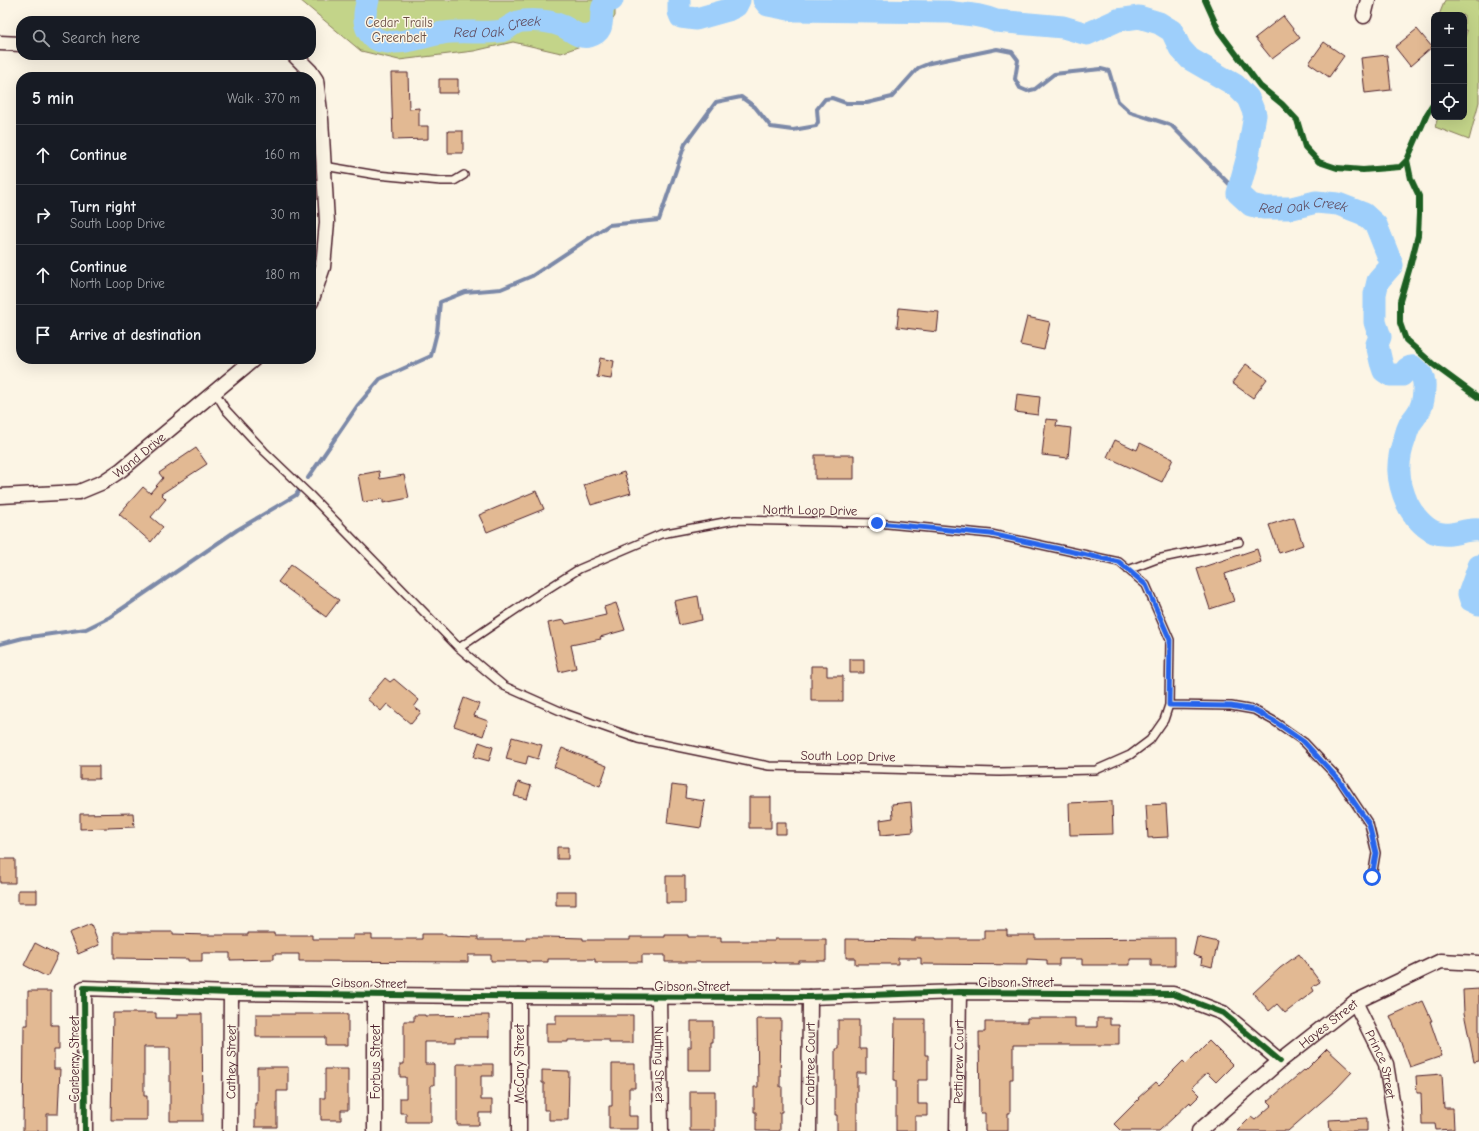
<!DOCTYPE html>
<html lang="en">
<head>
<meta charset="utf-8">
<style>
  :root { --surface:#171b24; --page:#20242c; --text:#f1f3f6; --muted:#9ea1a6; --line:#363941 }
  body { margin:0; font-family:"Comic Neue",sans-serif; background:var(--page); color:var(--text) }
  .controls { position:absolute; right:12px; top:12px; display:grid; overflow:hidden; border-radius:8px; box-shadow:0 4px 16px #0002 }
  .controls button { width:36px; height:36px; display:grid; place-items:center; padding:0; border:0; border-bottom:1px solid var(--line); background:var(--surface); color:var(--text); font:20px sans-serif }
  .stop { position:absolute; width:12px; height:12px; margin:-9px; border:3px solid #2563eb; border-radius:50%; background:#fff }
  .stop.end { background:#2563eb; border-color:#fff; box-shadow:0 1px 4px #0008 }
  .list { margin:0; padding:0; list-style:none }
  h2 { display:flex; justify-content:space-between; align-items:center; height:52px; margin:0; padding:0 16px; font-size:17px }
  h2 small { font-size:13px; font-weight:400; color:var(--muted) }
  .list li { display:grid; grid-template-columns:26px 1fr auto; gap:12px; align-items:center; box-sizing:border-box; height:60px; padding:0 16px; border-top:1px solid var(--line) }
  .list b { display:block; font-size:15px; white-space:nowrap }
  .list p { margin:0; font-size:13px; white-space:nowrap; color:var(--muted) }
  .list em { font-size:13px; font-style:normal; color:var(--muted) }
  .icon { flex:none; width:22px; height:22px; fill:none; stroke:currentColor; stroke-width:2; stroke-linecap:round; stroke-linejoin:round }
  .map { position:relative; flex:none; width:1479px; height:1131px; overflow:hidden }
  .search { position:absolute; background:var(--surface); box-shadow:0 4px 16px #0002; left:16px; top:16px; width:300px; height:44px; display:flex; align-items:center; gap:10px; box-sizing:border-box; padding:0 14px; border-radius:16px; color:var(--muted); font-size:15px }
  .panel { position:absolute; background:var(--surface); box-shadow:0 4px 16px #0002; left:16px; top:72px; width:300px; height:292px; border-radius:16px }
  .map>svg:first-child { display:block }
  .green { fill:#c3d489; stroke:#867a5a }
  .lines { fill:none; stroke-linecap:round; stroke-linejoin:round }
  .stream { stroke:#7c89a8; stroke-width:4 }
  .river { stroke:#9ecffb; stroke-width:23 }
  .building { fill:#e2b993; stroke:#4a1f2b }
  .service-casing { stroke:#4a1f2b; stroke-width:10 }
  .minor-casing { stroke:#4a1f2b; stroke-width:17 }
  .service { stroke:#fcf5e5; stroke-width:7 }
  .minor { stroke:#fcf5e5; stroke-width:14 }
  .cycleway-casing { stroke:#fcf5e5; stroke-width:8 }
  .cycleway { stroke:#1b5e20; stroke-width:6 }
  .route { stroke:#2563eb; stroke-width:5 }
  .labels { text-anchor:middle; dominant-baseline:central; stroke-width:3; stroke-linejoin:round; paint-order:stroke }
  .park-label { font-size:13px; fill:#684c42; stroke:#fcf5e5 }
  .street-label { font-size:13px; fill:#4a1f2b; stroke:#fcf5e5 }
  .water-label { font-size:14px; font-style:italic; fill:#5f4b5f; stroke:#fcf5e5 }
</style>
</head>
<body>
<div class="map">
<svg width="1479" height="1131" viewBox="0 0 1479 1131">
  <rect width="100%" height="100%" fill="#fcf5e5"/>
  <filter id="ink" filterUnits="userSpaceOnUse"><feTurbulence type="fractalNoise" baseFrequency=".025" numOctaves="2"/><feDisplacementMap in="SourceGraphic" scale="8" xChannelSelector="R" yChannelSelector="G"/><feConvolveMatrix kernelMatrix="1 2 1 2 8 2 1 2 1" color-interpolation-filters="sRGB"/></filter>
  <g filter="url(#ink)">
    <path class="green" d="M300,0H615V16L600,39L561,53L513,42L474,51L399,60L361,51Z
      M1445,0H1479V102L1469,140L1435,127L1438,117H1464V40L1467,31L1464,29V15H1439Z"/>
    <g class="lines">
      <path class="stream" d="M308,478L358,405L380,379L431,356L437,332L440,302L465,292L501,289L532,276L609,225L659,220L685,144L716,102L741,97L755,107L771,127L793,130L816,126L818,122L817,109L825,99L832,98L846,103H867L892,97L918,68L930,63L997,49L1012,52L1018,60L1015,79L1020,88L1027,91L1035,89L1054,74L1101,69L1109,71L1118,101L1130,112L1171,125L1238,193
        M0,644L23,638L86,629L110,617L237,530L296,495L299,490"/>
      <g class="river">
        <path id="s1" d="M368,0C360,24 367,44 395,42C411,42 427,35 443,33C462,30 482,34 501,31C509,29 514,21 523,21C535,20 550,21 562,26C570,29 579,39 589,36C613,30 591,5 612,0"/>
        <path d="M679,0V12L681,17L696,19L728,10L736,6L739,0"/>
        <path id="s2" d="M764,0L768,5L794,10L949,12C966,15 981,14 996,21L1063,27L1087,34L1118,20L1139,17L1159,23L1172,31L1180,48L1190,59L1235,85L1248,98L1255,115L1248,156L1238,193L1251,205L1264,208H1292L1316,202L1338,204L1364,214L1376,225L1392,265L1378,281L1375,294V322L1380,337L1377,344L1381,362L1384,371L1390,375H1402C1404,373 1406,370 1408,368C1419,362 1425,380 1424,388C1424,394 1423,403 1420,409C1418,414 1413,419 1410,424C1408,428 1406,434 1405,438C1396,462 1397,480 1407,503C1412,514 1423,527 1434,532C1451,539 1463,528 1479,530"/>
        <path d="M1479,566L1469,594L1471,600L1479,604"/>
      </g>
    </g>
    <path class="building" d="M1283,16L1300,38L1272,59L1255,38Z
      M1417,29L1432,47L1410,66L1395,47Z
      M1324,42L1344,56L1329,77L1309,63Z
      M1387,55L1391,90L1365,93L1361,58Z
      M391,73H408L409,109L419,108V126H428V139L393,140Z
      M439,79H458V93H439Z
      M448,131H463V153H448Z
      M899,308L939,312L937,332L897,327Z
      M1027,317L1050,322L1044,350L1020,345Z
      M600,358L614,361L611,379L597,377Z
      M1246,364L1267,379L1253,398L1232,383Z
      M1017,394L1040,397L1038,415L1015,412Z
      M1046,419L1057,420L1056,426L1071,428L1068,458L1042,455Z
      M1115,440L1137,450L1140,443L1173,459L1162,482L1107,457Z
      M196,448L207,464L161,494L166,499L151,517L163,527L151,542L119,514L143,487L150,493L163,478L159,473Z
      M815,455H854V479H815Z
      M379,471L380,479L404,475L409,498L383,503V499L363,502L358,475Z
      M624,472L631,493L591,505L584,485Z
      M536,491L544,509L487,532L479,515Z
      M1294,517L1303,545L1279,553L1269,525Z
      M1257,549L1261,562L1225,574L1234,601L1210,609L1197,569Z
      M291,565L339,600L326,617L278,582Z
      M698,596L702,620L679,625L674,601Z
      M616,603L625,630L600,637L601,639L571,645L576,668L559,672L548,623L564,620L566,624L606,615L604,607Z
      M850,659H864V673H850Z
      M811,666H827V676H843V701H811Z
      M385,678L390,682L394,679L419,700L414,707L421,712L411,724L387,704L381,711L367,699Z
      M464,698L479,704L474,716L488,721L483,736L454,726Z
      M512,737L542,745L538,759L528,756L526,764L506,759Z
      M479,742L493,747L489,761L474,757Z
      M562,748L607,766L600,786L554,767Z
      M80,766H99V779H80Z
      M518,782L531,786L527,799L514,796Z
      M672,785L686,787L685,798L705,801L701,828L667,823Z
      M749,797H771V828H749Z
      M1112,801L1113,834L1070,835L1069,803Z
      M911,802L913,832L881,835L880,820L893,818L892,804Z
      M1166,804L1168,837L1148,838L1146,805Z
      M133,813L134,827L80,829V814Z
      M776,822H786V834H776Z
      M557,847H568V859H557Z
      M0,859H15V883H0Z
      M666,876H685V903H666Z
      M18,890H37V903H18Z
      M556,891H576V905H556Z
      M91,924L99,945L78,954L69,933Z
      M984,930H1007V935H1035V939L1175,938V966H1151V959H1130V965H1082V959H1059V965H1047V960L1027,959V965L921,964V958H898V964H855V958H846V939L915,940V938H936V939H984Z
      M114,932H173V934L208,935H248V933H274V935H312V939H353V935H372V939H422V934H446V936L478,937V940H526V937H548L583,938V940H630V937H665V935H688V937H721V941H775V939H826V961H799V963H775V962H665V955H642V962H595V959H548V962H526V961H491V955H468V962L299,961V954H274V959L230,960V953H202V961H188V959L114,958Z
      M1197,937L1218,942L1212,967L1201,964L1202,958L1193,955Z
      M35,943L58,955L47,977L24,965Z
      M1299,954L1320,982L1312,987L1314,991L1285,1013L1277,1004L1269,1011L1253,993L1280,968Z
      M1479,989V1061L1474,1062L1464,1013L1463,990Z
      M28,991H51V1025H59V1050H54V1069H60L58,1114H47V1131H23L24,1025H28Z
      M1423,1001L1432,1021H1430L1442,1056L1410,1067L1398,1035L1390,1016Z
      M113,1013H156V1018H178V1014H202L203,1121H170V1047H144V1096H147V1120H111Z
      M256,1014H348V1045H325V1037H256Z
      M414,1015H425V1016L489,1015V1037H455V1042H425V1064H434V1085H431V1122H406V1113H400V1098H406V1077H400V1064H404V1021H414Z
      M556,1015H633V1043H609V1040H568V1042H546V1023H556Z
      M1027,1018H1075V1027H1097V1018H1110V1025H1119V1045H1013V1079H1010V1113H1008V1131H985V1113H980L979,1032H985V1022H1027Z
      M757,1019H781L780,1087H782V1112H780V1131H756V1112H754V1087H758Z
      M895,1019H925V1055H928V1080H918V1104H927V1116H915V1131H896V1080H894Z
      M838,1020H859V1049H866V1073H857V1131H837V1115H835V1049H838Z
      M691,1021H713V1042H711V1070H688V1047H691Z
      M1209,1041L1233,1065L1216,1082L1207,1073L1192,1087L1200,1095L1191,1104L1190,1102L1159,1131H1121L1114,1124L1139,1099L1138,1098L1156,1082L1159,1085L1183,1061L1186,1064Z
      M1327,1049L1352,1072L1336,1089L1288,1131H1237L1251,1117L1255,1120L1272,1105L1268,1101L1304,1070L1305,1071Z
      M457,1064H493V1076H481V1100H492V1113H479V1125H457Z
      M612,1064H635V1088H629V1116H638V1129H609V1106H612Z
      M257,1067H288V1091H277V1127H255V1103H257Z
      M325,1069H348V1110H341V1120H321V1098H325Z
      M542,1070L569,1071L568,1120H549V1110H544V1083H542Z
      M1442,1074L1444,1108H1453L1454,1129L1436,1130L1435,1124H1422L1421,1093H1417L1416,1076Z
      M690,1091H715V1131H690Z
      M1367,1118V1131H1330L1329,1120Z"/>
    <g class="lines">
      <g class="service-casing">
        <path id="service" d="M324,166L377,175L441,181H454L464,175
          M215,392L226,410L264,451L310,495L459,648L504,686L567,714L638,739L769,766L999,772L1096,770L1130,755L1150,740L1164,720L1169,705L1170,640L1146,585L1119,562L991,534L877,523L735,520L661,534L579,569L530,600L459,648
          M1128,570L1157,559L1239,542
          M1169,705L1231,706L1254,710L1274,721L1304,742L1339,779L1369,824L1376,853L1372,877"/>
      </g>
      <g class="minor-casing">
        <g id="minor">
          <path d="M1364,16L1368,0"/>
          <path d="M0,43L21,44"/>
          <path d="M294,55L310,71L316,80L321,119L327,222L323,267L311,302"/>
          <path id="s3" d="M0,496L79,492L103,482L121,470L254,359"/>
          <path d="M519,996V1131"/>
          <path id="s4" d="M659,997L661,1131"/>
          <path id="s5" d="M1355,1002L1386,1064L1397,1131"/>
          <path d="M85,1131L84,988L231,993L472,996L810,997L959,992L1173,994L1223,1013L1280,1061"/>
          <path id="s6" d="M230,1131L231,993"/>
          <path d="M375,1131V994"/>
          <path id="s7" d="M809,1131L810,997"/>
          <path id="s8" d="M957,1131L959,992"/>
          <path id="s9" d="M1199,1131L1280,1061L1355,1002L1441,961L1479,963"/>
        </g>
      </g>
      <use href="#service" class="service"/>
      <use href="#minor" class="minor"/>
      <g class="cycleway-casing">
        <path id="cycleway" d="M1205,0L1219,31L1260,86L1282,104L1297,120L1305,147L1319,162L1337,168L1363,170L1400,167L1407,160L1427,114L1434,103
          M1407,160L1411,179L1419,196V214L1418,235L1410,267L1400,301V323L1406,340L1434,365L1479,398
          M85,1131L84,988L231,993L472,996L810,997L959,992L1173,994L1223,1013L1280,1061"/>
      </g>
      <use href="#cycleway" class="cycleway"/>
    </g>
  </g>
  <g class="lines" filter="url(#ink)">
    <path class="route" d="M877,523L991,534L1119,562L1146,585L1170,640L1169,705L1231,706L1254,710L1274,721L1304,742L1339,780L1369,824L1376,853L1372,877"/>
  </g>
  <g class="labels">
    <g class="park-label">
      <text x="399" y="22">Cedar Trails<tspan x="399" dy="15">Greenbelt</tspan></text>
    </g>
    <g class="street-label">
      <text stroke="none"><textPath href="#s3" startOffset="150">Wand Drive</textPath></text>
      <text transform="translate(810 510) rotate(1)">North Loop Drive</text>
      <text transform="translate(848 756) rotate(1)">South Loop Drive</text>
      <text x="1016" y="982">Gibson Street</text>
      <text transform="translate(369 983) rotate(1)">Gibson Street</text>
      <text x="692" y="986">Gibson Street</text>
      <text stroke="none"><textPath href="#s9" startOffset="168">Hayes Street</textPath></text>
      <text transform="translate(74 1059) rotate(-90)">Carberry Street</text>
      <text stroke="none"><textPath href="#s6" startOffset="69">Cathey Street</textPath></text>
      <text transform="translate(375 1062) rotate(-90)">Forbus Street</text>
      <text stroke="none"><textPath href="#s8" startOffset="69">Pettigrew Court</textPath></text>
      <text transform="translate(519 1064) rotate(-90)">McCary Street</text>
      <text stroke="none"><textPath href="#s4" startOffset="67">Nutting Street</textPath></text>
      <text stroke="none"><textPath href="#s7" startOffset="67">Crabtree Court</textPath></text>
      <text stroke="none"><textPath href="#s5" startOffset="68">Prince Street</textPath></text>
    </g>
    <g class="water-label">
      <text stroke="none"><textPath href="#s1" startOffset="167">Red Oak Creek</textPath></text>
      <text stroke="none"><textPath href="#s2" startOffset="693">Red Oak Creek</textPath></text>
    </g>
  </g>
</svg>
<div class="controls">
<button>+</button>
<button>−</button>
<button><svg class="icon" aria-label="locate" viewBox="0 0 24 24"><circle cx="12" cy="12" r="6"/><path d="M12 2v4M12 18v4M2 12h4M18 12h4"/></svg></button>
</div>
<div class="stop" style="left:1372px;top:877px"></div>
<div class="stop end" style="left:877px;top:523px"></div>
<div class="search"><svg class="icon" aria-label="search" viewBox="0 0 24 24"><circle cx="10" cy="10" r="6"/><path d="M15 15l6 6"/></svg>Search here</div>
<section class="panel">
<h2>5 min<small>Walk · 370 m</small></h2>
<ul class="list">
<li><svg class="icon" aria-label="ahead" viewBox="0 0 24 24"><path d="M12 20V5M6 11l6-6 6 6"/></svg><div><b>Continue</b></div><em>160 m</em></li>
<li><svg class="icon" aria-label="right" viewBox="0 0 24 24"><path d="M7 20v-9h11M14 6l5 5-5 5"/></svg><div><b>Turn right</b><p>South Loop Drive</p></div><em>30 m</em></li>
<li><svg class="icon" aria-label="ahead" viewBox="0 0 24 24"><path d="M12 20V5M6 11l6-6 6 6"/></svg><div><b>Continue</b><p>North Loop Drive</p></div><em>180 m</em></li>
<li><svg class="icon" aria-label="arrive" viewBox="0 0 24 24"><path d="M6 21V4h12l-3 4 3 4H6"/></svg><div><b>Arrive at destination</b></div></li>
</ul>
</section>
</div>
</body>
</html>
